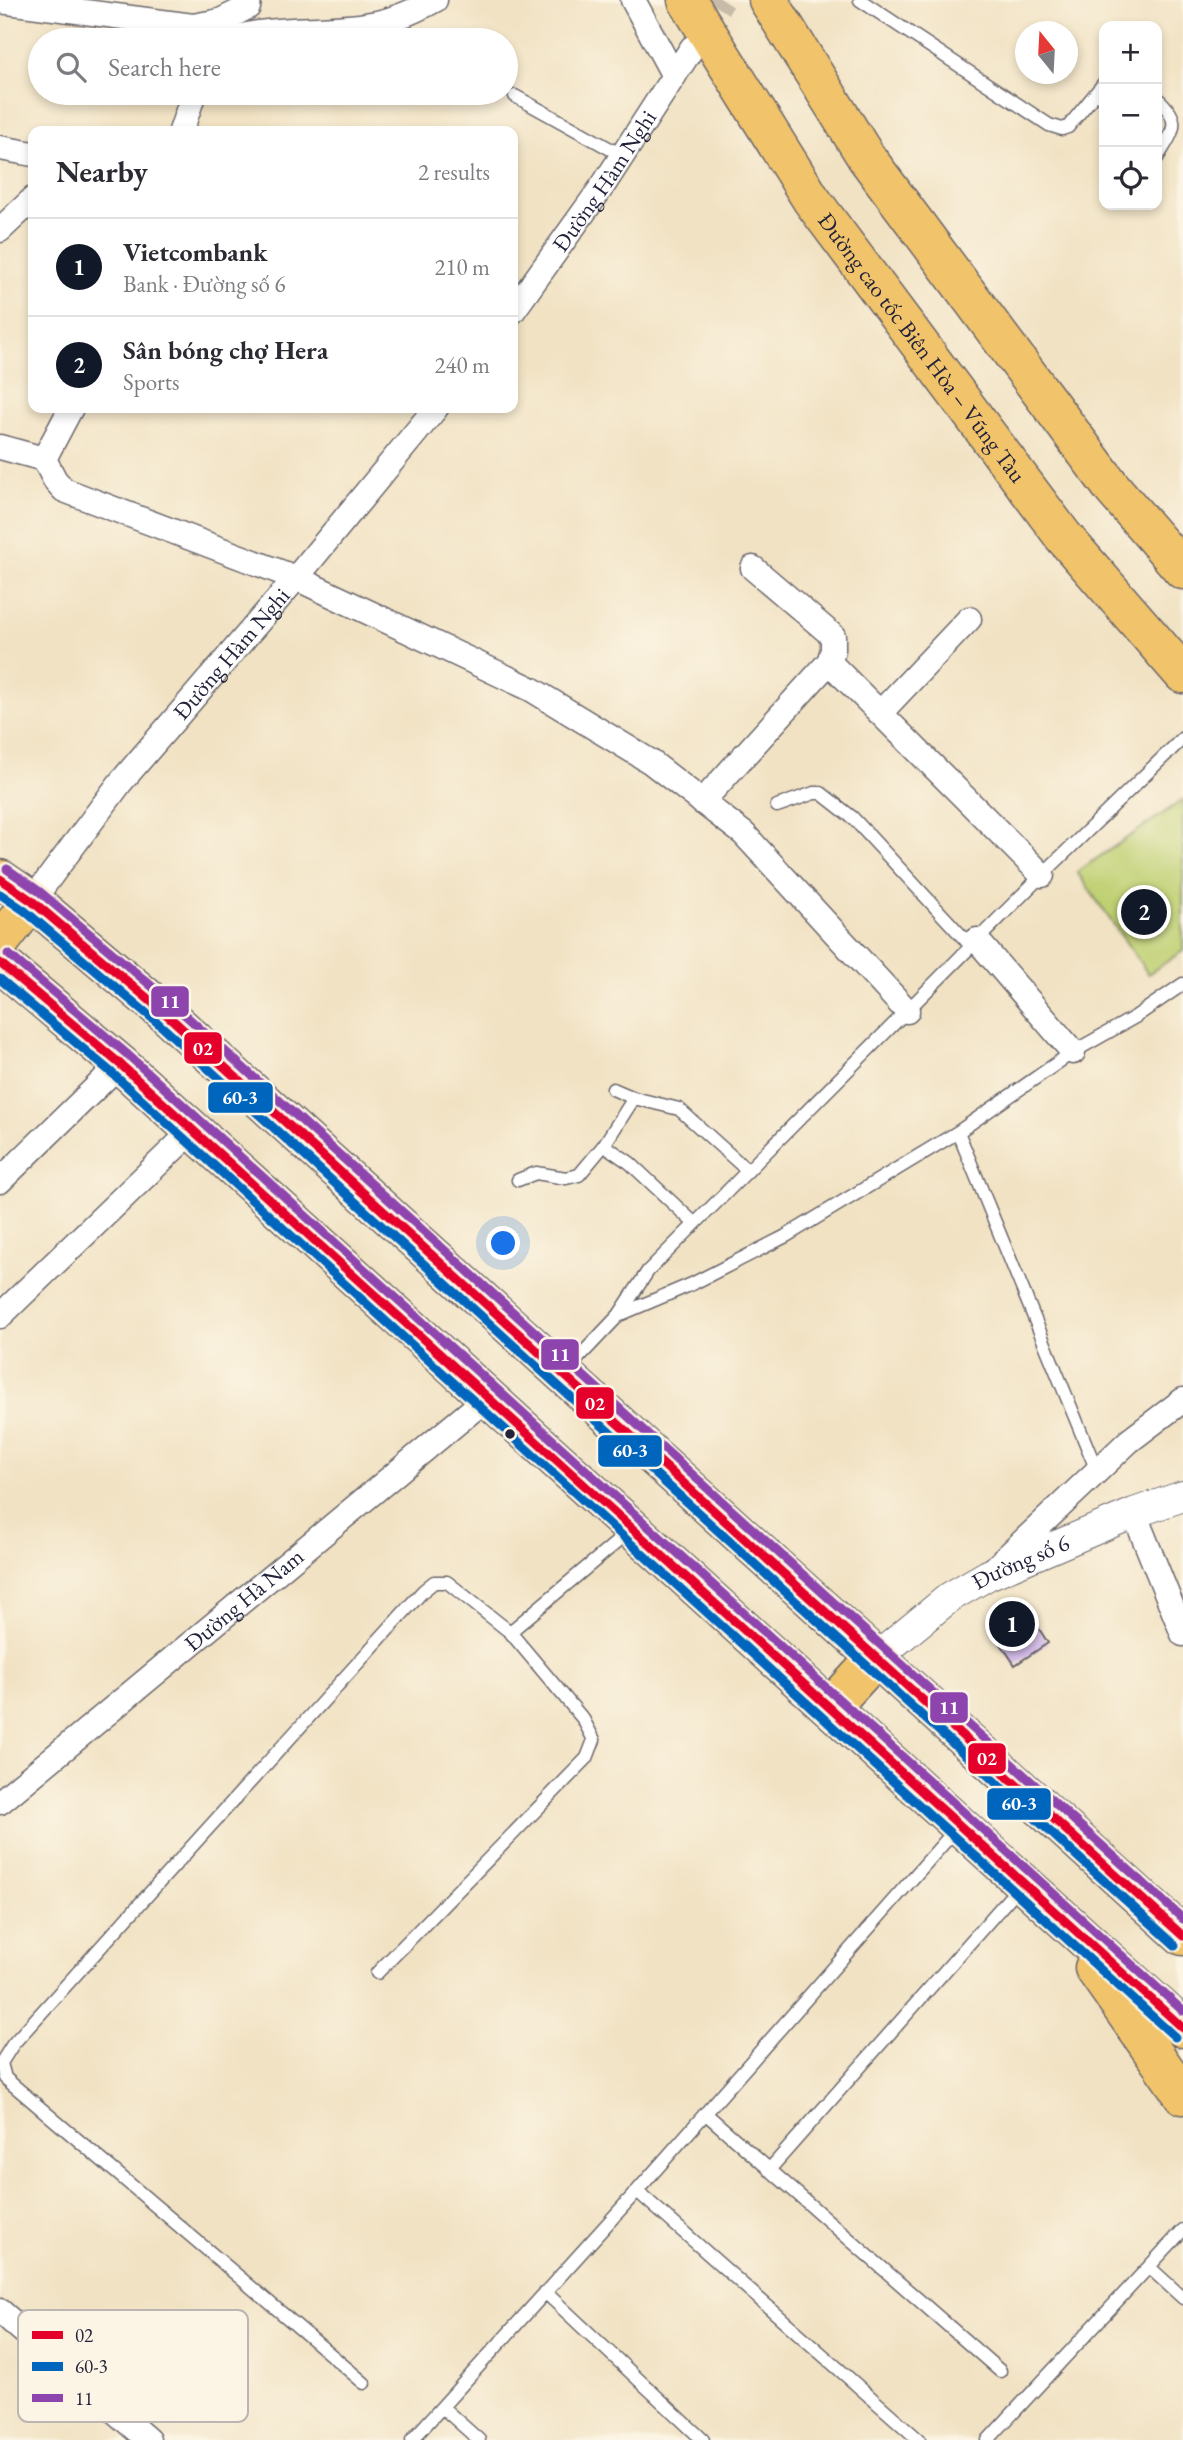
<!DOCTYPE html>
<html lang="en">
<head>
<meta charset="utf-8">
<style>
  :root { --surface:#fff; --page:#f7f7f7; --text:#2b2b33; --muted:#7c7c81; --line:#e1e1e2; --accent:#111827 }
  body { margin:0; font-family:"EB Garamond",serif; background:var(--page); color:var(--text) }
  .controls { position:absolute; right:21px; top:21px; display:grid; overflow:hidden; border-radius:14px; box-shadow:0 4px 10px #0003 }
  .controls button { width:63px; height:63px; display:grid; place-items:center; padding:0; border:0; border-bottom:2px solid var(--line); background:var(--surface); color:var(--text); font:35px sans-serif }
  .compass { position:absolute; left:1015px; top:21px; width:63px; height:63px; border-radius:50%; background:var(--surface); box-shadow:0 4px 10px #0003; rotate:342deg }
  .you { position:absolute; left:504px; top:1244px; width:24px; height:24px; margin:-18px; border:5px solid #fff; border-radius:50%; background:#1a73e8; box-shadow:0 0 0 10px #1a73e833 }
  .badge { display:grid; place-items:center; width:46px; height:46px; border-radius:50%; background:var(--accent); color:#fff; font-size:23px; font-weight:700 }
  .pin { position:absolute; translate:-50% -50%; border:4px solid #fff; box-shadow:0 2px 7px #0006 }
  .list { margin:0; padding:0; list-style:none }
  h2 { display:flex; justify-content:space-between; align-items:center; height:91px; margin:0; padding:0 28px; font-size:30px }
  h2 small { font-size:23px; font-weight:400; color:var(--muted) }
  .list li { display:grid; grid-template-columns:46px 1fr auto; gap:21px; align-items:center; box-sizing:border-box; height:98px; padding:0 28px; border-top:2px solid var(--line) }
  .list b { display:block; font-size:26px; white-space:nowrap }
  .list p { margin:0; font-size:23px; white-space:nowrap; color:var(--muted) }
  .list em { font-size:23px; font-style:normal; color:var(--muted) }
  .icon { flex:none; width:38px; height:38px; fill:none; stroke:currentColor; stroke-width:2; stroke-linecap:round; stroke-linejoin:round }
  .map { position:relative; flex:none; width:1183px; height:2440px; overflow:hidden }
  .search { position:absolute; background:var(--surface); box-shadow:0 4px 10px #0003; left:28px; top:28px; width:490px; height:77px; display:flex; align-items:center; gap:18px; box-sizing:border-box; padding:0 24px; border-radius:38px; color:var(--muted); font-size:26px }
  .panel { position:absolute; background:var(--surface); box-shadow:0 4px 10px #0003; left:28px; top:126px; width:490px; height:287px; border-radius:14px }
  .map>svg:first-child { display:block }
  .green { fill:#bfd072; stroke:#707956; stroke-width:2 }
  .building { fill:#ceb5e9 }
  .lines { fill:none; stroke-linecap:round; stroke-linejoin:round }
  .minor-tunnel { stroke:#c8bca8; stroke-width:24; stroke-dasharray:24 12; stroke-linecap:butt }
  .service-casing { stroke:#6a656b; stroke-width:15 }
  .minor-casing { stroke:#6a656b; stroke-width:27 }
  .tertiary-casing { stroke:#6a656b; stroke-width:32 }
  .trunk-casing { stroke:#6a656b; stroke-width:41 }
  .motorway-casing { stroke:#6a656b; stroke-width:41 }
  .service { stroke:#fff; stroke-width:12 }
  .minor { stroke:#fff; stroke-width:24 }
  .tertiary { stroke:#fff; stroke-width:30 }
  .trunk { stroke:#f1c36a; stroke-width:38 }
  .motorway { stroke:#f1c36a; stroke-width:38 }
  .bus-1-casing { stroke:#fcf5e5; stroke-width:14 }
  .bus-2-casing { stroke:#fcf5e5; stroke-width:14 }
  .bus-3-casing { stroke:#fcf5e5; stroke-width:14 }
  .bus-1 { stroke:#e4002b; stroke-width:9 }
  .bus-2 { stroke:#0065bd; stroke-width:9 }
  .bus-3 { stroke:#8e44ad; stroke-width:9 }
  .bus-dot { fill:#22223b; stroke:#fcf5e5; stroke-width:2.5 }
  .labels { text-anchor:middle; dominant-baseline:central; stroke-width:5; stroke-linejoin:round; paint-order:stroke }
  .street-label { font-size:23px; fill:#22223b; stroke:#fcf5e5 }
  .key { fill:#fcf5e5; stroke:#bbb6b2; stroke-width:2 }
  .key-label { font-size:19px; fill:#22223b }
  .line-badge { stroke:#fcf5e5; stroke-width:2.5 }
  .badge-label { font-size:19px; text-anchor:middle; font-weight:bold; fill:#fff }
</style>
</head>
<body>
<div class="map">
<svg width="1183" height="2440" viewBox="0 0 1183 2440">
  <rect width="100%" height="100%" fill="#fcf5e5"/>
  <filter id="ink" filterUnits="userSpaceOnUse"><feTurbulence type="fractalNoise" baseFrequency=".0143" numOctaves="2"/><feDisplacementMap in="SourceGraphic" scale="14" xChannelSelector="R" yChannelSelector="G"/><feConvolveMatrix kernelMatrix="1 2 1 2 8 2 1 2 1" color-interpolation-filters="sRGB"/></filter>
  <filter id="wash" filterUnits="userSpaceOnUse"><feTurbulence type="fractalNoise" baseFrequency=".00686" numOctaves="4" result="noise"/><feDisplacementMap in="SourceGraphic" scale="28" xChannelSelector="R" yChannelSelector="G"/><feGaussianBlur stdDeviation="1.57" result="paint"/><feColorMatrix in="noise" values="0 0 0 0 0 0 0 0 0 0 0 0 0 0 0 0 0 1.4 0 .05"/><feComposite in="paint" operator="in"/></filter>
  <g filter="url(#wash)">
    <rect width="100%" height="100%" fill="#f1e2c3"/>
    <path class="green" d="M1183,800V951L1148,974L1077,872Z"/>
    <g id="blocks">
      <path class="building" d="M1029,1613L1048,1643L1015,1665L995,1635Z"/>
    </g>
  </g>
  <g filter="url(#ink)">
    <use href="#blocks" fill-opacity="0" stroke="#6a656b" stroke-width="2"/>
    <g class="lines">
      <path class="minor-tunnel" d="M699,38L723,0"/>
      <g class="service-casing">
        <path id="service" d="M860,0L1049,125L1062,129L1068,127L1104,83
          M515,96L623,156
          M1157,98C1183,121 1174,130 1157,158
          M777,806L814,793H821L853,818L971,946
          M613,1089L634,1098L679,1109L748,1171
          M634,1098L604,1145L630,1163L695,1224
          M958,1132L1097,1471
          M518,1180L536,1173L566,1178L579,1175L604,1145
          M619,1315L648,1271L1042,875L1183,738
          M566,1371L619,1315L692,1284L786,1236L958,1132L1073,1052L1135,1017L1183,984
          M377,1973L587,1758L594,1740L583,1719L510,1632
          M705,2113L1000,2371
          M769,2170L1019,1887
          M637,2191L919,2440
          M1149,2267L1183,2298
          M545,2292L703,2440
          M364,2383L5,2078L1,2063L13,2044L423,1591L434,1582H447L510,1632L630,1531
          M442,2407L479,2440
          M412,2440L637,2191L957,1828
          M988,2440L1183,2230"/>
      </g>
      <g class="minor-casing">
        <g id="minor">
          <path d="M633,0L674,76"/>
          <path d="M0,1L193,26L220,21L248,7L249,0"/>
          <path d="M226,40C271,26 318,32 365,25C390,22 413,12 435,0"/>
          <path d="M181,131L194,93"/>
          <path d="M0,148L33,154"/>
          <path d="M0,230L33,199"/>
          <path id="s1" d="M513,311L604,184L692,48"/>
          <path d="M0,447L44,459L71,408"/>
          <path d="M44,459L55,480L64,490L296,578L531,689L651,762L744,834L907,1011"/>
          <path d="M829,662L1042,875"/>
          <path d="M880,713L969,619"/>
          <path d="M702,802L829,662L833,650V636L753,568"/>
          <path id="s2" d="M32,901L120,783L296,578L436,408"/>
          <path d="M977,940L1073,1052"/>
          <path d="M0,1181L120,1064"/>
          <path d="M0,1316L193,1130"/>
          <path d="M1134,1513L1183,1634"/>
          <path d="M996,1567L1129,1441L1183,1400"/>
          <path id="s3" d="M0,1802L488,1397"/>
          <path d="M0,2311L148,2440"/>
        </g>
      </g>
      <g class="tertiary-casing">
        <g id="tertiary">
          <path id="s4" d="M876,1658L950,1597L988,1575L1134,1513L1183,1496"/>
        </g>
      </g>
      <g class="trunk-casing">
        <path id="trunk" d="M0,879L32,901L166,1014L1183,1936
          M0,942L32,901
          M0,963L120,1064L1183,2028
          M830,1708L876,1658
          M1094,1968L1183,2095"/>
      </g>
      <g class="motorway-casing">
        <g id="motorway">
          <path id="s5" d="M687,0L811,199L1063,536L1183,674"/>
          <path d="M768,0L866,157L1113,489L1183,570"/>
        </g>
      </g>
      <use href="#service" class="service"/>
      <use href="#minor" class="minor"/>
      <use href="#tertiary" class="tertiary"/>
      <use href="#trunk" class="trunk"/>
      <use href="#motorway" class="motorway"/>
      <g class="bus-1-casing">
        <path id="bus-1" d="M0,879L32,901L166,1014L1183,1936
          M0,963L120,1064L1183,2028"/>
      </g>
      <g class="bus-2-casing">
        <path id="bus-2" d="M0,894L25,911L158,1023L1175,1945
          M0,979L112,1073L1175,2037"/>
      </g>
      <g class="bus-3-casing">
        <path id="bus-3" d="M7,869L40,892L174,1005L1183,1919
          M8,954L128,1055L1183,2011"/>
      </g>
      <use href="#bus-1" class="bus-1"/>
      <use href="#bus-2" class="bus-2"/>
      <use href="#bus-3" class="bus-3"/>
    </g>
  </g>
  <circle class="bus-dot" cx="510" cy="1434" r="6"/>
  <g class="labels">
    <g class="street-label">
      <text stroke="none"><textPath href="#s1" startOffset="159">Đường Hàm Nghi</textPath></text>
      <text stroke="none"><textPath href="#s5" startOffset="420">Đường cao tốc Biên Hòa – Vũng Tàu</textPath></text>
      <text stroke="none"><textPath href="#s2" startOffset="318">Đường Hàm Nghi</textPath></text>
      <text stroke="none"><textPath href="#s4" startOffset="175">Đường số 6</textPath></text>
      <text stroke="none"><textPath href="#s3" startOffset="317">Đường Hà Nam</textPath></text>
    </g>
  </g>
  <rect x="18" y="2310" width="230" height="112" rx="10" class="key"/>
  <rect x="32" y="2331" width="31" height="8" fill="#e4002b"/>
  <rect x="32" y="2362" width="31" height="9" fill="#0065bd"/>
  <rect x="32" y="2394" width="31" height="8" fill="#8e44ad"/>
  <g class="key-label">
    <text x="75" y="2342">02</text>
    <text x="75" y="2373">60-3</text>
    <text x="75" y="2405">11</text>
  </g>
  <g class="line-badge">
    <rect x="150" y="985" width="40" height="33" rx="7" fill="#8e44ad"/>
    <rect x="183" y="1031" width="40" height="34" rx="7" fill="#e4002b"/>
    <rect x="207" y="1081" width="67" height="33" rx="7" fill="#0065bd"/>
    <rect x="540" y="1338" width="40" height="33" rx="7" fill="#8e44ad"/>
    <rect x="575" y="1386" width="40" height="34" rx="7" fill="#e4002b"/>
    <rect x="597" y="1434" width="66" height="34" rx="7" fill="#0065bd"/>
    <rect x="929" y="1691" width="40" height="33" rx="7" fill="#8e44ad"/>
    <rect x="967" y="1742" width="40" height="33" rx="7" fill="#e4002b"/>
    <rect x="986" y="1787" width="66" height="34" rx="7" fill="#0065bd"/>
  </g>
  <g class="badge-label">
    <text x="170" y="1008">11</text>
    <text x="203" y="1055">02</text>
    <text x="240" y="1104">60-3</text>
    <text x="560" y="1361">11</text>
    <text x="595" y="1410">02</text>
    <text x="630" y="1457">60-3</text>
    <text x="949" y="1714">11</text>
    <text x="987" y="1765">02</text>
    <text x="1019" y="1810">60-3</text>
  </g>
</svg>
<div class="controls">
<button>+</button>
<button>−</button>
<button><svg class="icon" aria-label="locate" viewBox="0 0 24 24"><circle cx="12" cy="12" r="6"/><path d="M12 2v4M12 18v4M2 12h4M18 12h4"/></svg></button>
</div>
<svg class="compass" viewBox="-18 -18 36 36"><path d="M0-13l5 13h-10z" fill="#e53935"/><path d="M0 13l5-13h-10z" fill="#7c7c81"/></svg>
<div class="you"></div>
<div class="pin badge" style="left:1012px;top:1624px">1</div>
<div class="pin badge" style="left:1144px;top:912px">2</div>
<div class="search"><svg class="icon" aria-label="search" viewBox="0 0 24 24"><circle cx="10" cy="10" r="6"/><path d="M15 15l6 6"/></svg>Search here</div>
<section class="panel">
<h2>Nearby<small>2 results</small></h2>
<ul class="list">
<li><span class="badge">1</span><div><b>Vietcombank</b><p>Bank · Đường số 6</p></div><em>210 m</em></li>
<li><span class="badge">2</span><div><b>Sân bóng chợ Hera</b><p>Sports</p></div><em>240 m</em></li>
</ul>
</section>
</div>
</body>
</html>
